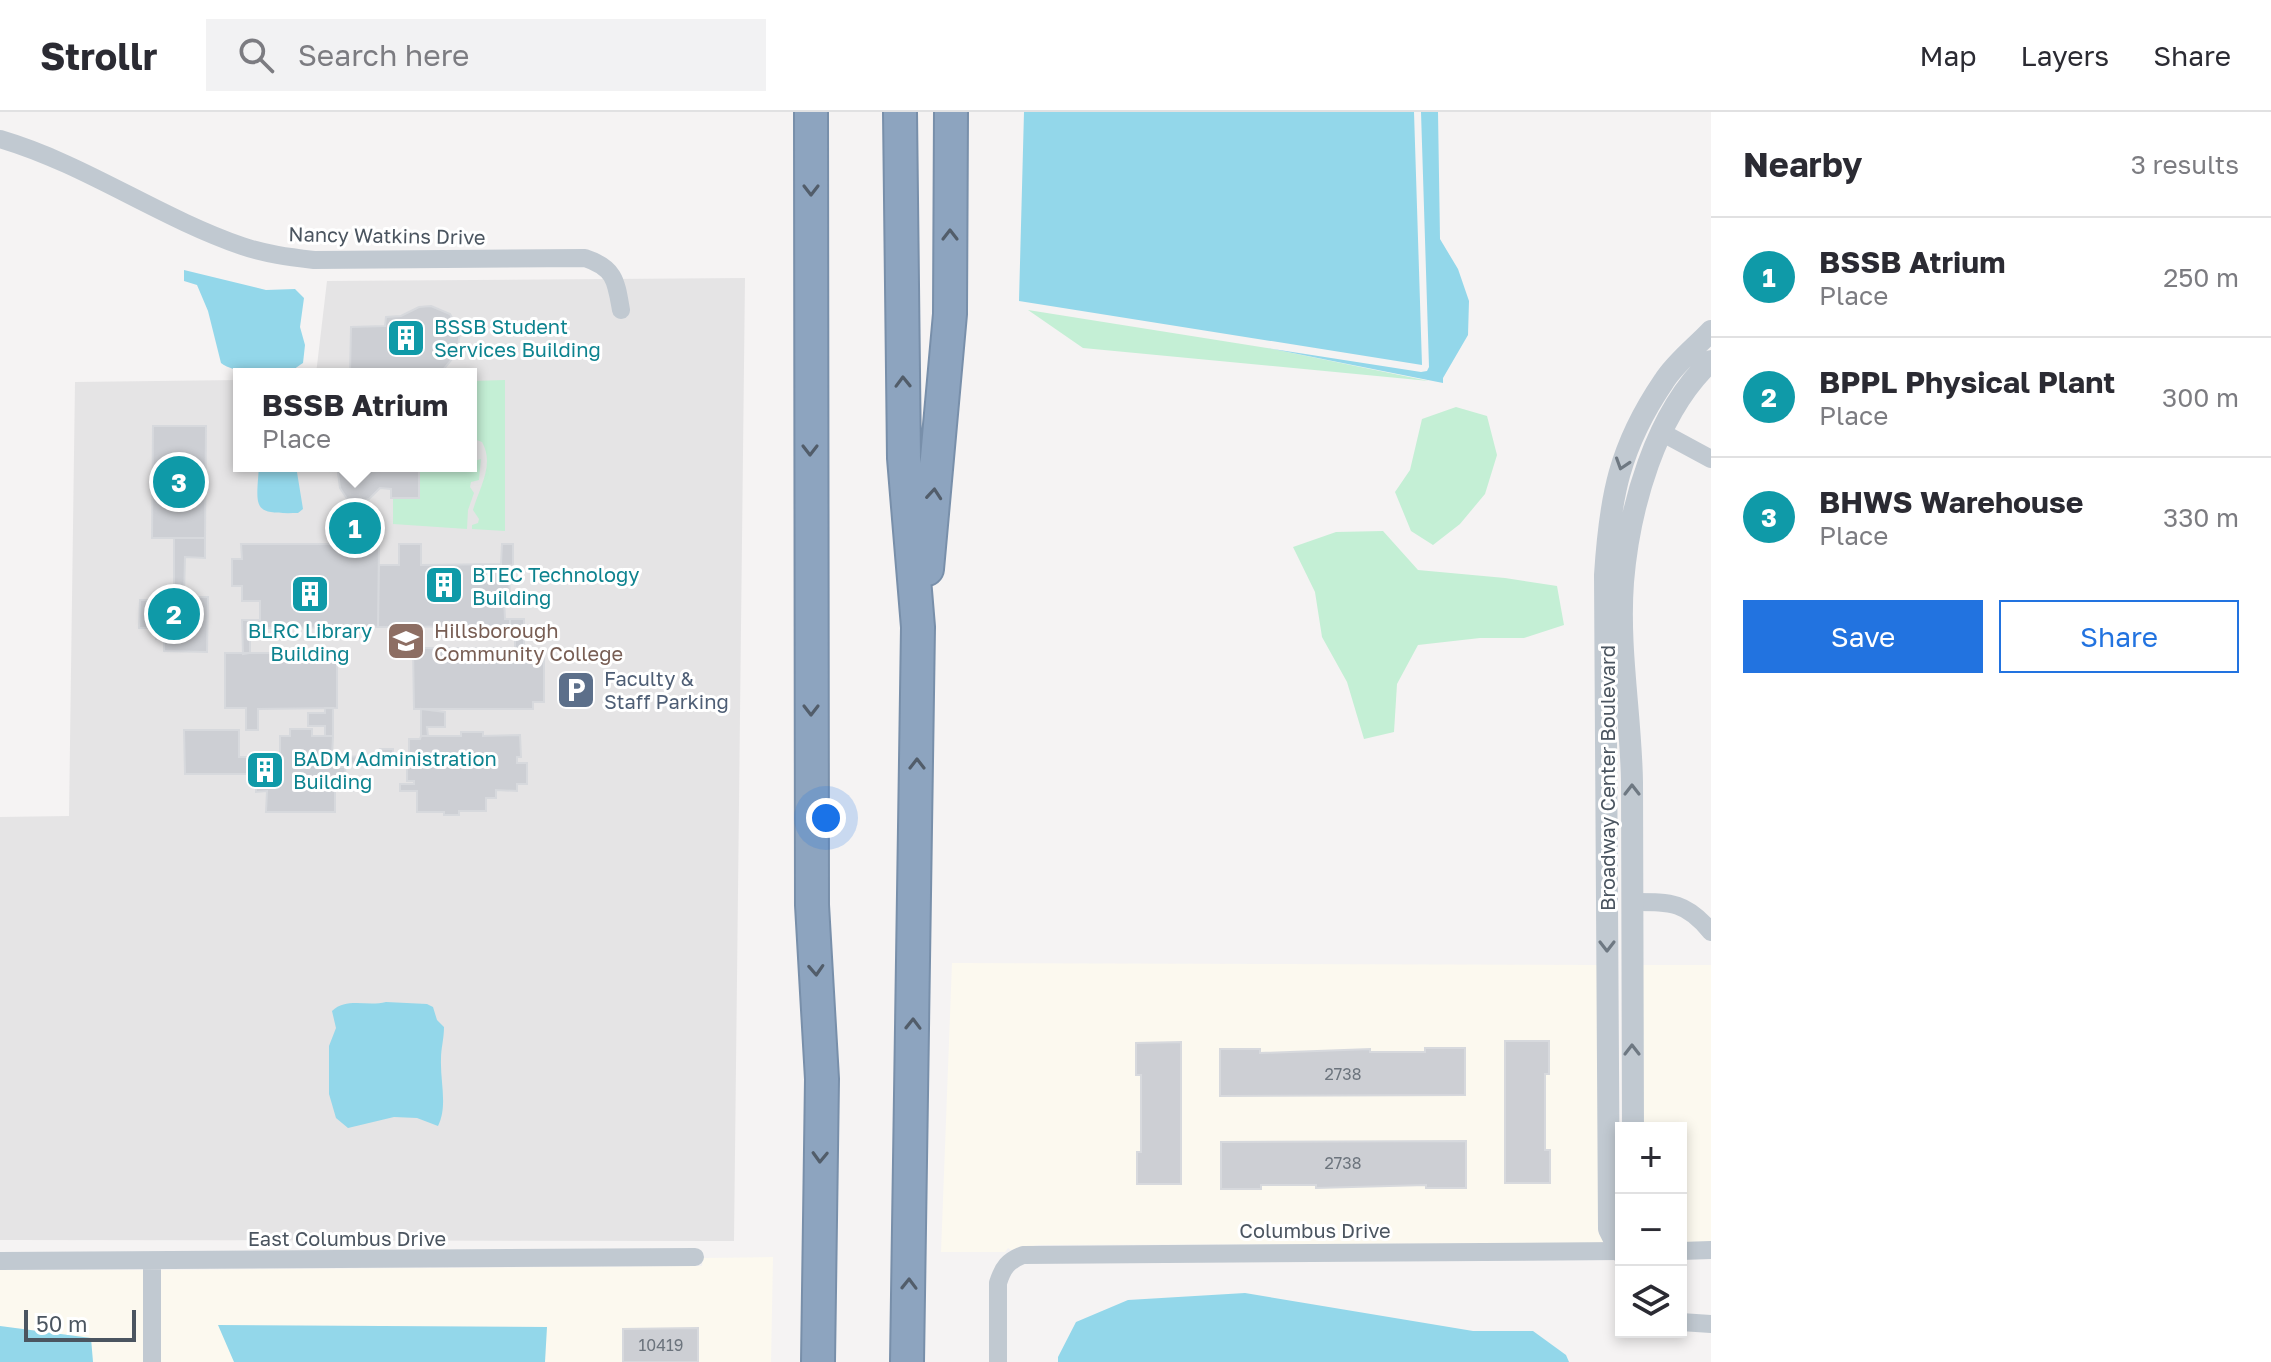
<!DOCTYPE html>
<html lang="en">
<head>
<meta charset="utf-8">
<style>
  :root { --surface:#fff; --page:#f2f2f3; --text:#2b2b33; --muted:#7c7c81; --line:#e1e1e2; --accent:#2273e0 }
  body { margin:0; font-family:"Golos Text",sans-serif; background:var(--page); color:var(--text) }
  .controls { position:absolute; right:24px; bottom:24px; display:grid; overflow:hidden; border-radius:0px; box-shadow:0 4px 12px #0003 }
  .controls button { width:72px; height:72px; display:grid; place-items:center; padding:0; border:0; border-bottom:2px solid var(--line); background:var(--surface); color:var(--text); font:40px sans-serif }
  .scale { position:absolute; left:24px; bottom:20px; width:112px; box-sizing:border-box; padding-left:8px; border:4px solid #4b5560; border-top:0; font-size:22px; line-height:28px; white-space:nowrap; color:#4b5560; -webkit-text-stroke:6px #fff; paint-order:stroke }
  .you { position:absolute; left:826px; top:706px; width:28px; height:28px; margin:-20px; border:6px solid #fff; border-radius:50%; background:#1a73e8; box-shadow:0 0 0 12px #1a73e833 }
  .badge { display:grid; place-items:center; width:52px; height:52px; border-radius:50%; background:var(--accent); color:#fff; font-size:26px; font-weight:700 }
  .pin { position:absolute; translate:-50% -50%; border:4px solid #fff; box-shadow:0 2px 8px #0006 }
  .popup { position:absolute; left:233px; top:256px; width:244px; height:104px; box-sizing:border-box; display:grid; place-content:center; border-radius:0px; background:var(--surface); filter:drop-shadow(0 2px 6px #0005); font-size:26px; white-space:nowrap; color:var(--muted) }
  .popup b { font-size:30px; color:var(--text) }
  .popup::after { content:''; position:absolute; left:50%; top:100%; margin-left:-16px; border:16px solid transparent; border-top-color:var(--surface) }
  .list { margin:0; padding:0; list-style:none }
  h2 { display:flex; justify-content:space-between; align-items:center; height:104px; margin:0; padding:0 32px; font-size:34px }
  h2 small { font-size:26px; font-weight:400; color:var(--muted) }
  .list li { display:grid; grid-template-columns:52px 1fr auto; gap:24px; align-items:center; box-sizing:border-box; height:120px; padding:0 32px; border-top:2px solid var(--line) }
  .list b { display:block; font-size:30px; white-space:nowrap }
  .list p { margin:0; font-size:26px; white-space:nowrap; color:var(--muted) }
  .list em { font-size:26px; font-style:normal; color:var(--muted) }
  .actions { display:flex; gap:16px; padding:24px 32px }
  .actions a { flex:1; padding:18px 0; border:2px solid var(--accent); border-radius:0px; text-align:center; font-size:28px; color:var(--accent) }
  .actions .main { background:var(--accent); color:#fff }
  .icon { flex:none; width:44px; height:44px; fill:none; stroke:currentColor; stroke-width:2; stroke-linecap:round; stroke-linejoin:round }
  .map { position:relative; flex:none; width:1711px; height:1250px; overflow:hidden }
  header { display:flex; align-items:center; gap:48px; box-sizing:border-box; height:112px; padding:0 40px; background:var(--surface); border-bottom:2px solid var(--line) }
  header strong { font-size:38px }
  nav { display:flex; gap:44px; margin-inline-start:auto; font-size:28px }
  .search { width:560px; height:72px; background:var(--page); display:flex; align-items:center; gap:20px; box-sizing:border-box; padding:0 28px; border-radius:0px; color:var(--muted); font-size:30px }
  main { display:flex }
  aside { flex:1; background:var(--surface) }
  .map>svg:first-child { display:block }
  .commercial { fill:#fcf9ef }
  .education { fill:#e5e4e5 }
  .green { fill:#c4efd5 }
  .water { fill:#93d7ea }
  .building { fill:#cdcfd4; stroke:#d7d9dd; stroke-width:2 }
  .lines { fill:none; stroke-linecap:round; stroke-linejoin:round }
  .motorway-casing { stroke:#788faa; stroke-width:36 }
  .minor { stroke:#c1c9d1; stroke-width:18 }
  .tertiary { stroke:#c1c9d1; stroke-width:22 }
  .motorway { stroke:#8da4bf; stroke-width:32 }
  .oneway { stroke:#525d6a }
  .oneway2 { stroke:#6e7882 }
  .labels { text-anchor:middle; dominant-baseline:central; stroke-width:6; stroke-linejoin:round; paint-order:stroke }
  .number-label { font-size:16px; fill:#6c747d }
  .street-label { font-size:20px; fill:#4b5560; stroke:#fff }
  .culture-label { font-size:20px; fill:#0d838f; stroke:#fff; text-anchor:start }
  .education-label { font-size:20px; fill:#785e54; stroke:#fff; text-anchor:start }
  .service-label { font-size:20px; fill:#4e5e75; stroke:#fff; text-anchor:start }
</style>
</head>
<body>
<header>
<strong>Strollr</strong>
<div class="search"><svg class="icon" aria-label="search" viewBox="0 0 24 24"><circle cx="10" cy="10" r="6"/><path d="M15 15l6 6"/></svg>Search here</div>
<nav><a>Map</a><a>Layers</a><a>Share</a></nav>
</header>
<main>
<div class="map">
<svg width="1711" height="1250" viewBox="0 0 1711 1250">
  <rect width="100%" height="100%" fill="#f5f3f3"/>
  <path class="commercial" d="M952,851L1600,853L1607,1131L1039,1133L1011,1138L1008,1136L1005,1140H941Z
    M1640,853H1711V1130H1681V1016H1640Z
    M773,1145L771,1250H545L546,1215L219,1213L234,1250H160V1158L702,1154L703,1146Z
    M0,1158H144L145,1250H93L90,1226L0,1214Z"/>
  <path class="education" d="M745,166L734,1129L0,1128V705L69,704L75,270L239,268V354H471V262H316L327,169Z"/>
  <path class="green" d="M1028,198L1267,236L1429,269L1083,236Z
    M505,268V419L472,417V413L478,411L479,407L473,398C479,376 495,353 482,330L471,326V269Z
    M1456,295L1487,304L1497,343L1485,382L1460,412L1433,433L1411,419L1395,380L1410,358L1422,307Z
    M481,347L479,368L471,370L470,375L474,381L468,398L467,417L393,412V386H420V354H471V350Z
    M1383,419L1418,458L1505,466L1557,474L1564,513L1524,526H1480L1418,533L1397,572L1394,620L1364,627L1347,570L1322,525L1315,480L1293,435L1336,420Z"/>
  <path class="water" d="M1024,0H1414L1422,253L1019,189Z
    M1421,0H1438L1440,127L1458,157L1469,189L1468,223L1443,266V271L1267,236L1421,260L1427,259L1429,255Z
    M184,158L266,178L295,177L304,186L300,215L305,233L303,251C298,254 291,260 286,262C272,265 231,260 221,251L208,199L197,173L184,169Z
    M259,354H296L303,397L298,401C252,402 256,398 259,354Z
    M386,890L427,892L433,895L437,908L444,915C444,927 441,936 441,947C440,969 448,994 438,1014L417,1006L394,1005L348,1016L336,1006L329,982V934L336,916L332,899C347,885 367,895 386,890Z
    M1245,1181L1473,1219H1533L1566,1243L1569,1250H1058V1245L1076,1210L1128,1188Z
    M218,1213L547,1215L545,1250H234Z
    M0,1214L91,1226L93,1250H0Z"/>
  <path class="building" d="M431,194L450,202L460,220L457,241L443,258L433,262H350L351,215L385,214L386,205L401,204L419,195Z
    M153,314H206L205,426H152Z
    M337,354H419V386H391V377L380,376L369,387L351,393L340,376Z
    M345,406H365V426H345Z
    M174,426H205V446L185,445L184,485H174Z
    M241,432H379L378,515L260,516V489H242V474H232V447H242Z
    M399,432H421V453L501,452L502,432H513V453L506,454L507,459H509L510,487H504L505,507H510V514L378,515L379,453H399Z
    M174,485H208L207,540L164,539V527H156V516H139L140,488H174Z
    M510,507H524V536H515V515L510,514Z
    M242,508H260V516H250V541L243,542Z
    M413,536H531V541H544V590H533V597H414Z
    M225,541H337V596L258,597V618H246V596H225Z
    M325,596H333V624H325V614H308V601H325Z
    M421,597L445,600V615H427L428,624H421Z
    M290,617H312V624H333L332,645L376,644V652L339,651V655H345L346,669H339L338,672H353V679H335V700H266L267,679L256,680V662H185L184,618H239V645H280V624H290Z
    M461,620H483V624L520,623L521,645H517V651H527V672H517V679L496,678V686H486V699H459V703H444V700H417V679H400V672H414V669H407V655H414V651L376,652L380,637H393V645L420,644V641H409V627H420L421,624H461Z
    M1505,929H1549V962H1545V1038H1550V1071H1505Z
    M1181,930V1072H1137V1040H1141V963H1136V931Z
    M1425,936H1465V983L1220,984V937H1260V941L1370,937V940H1425Z
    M1466,1029V1076H1426V1073L1316,1076V1073H1261V1077H1221V1030Z
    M698,1216V1250H623V1217Z"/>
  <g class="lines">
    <g class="motorway-casing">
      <path id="motorway" d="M811,0L812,793L822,967L818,1250
        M900,0L904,346L918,515L907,1250
        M927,457L950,202L951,0"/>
    </g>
    <path class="minor" d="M0,27C85,52 158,105 242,134C265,142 289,145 314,148L585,146C615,156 616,169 621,198
      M1661,320L1711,347
      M1632,790C1670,790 1686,789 1711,820
      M1681,1139L1711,1138
      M0,1149L695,1145
      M152,1149V1250
      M1681,1210L1711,1212
      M998,1250V1171C1003,1155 1008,1149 1023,1143L1621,1139"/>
    <path class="tertiary" d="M1633,1016C1632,901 1632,786 1632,670C1631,604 1618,537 1623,470C1629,397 1655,301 1711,249
      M1621,1137L1620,1139L1609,1117L1605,463C1610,385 1619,335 1664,269C1676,250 1696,235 1711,219"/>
    <use href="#motorway" class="motorway"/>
  </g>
  <defs><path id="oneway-chevron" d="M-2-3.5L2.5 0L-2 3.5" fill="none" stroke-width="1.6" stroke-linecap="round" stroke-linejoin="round" transform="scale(2)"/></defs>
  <g class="oneway">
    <use href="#oneway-chevron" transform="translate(811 78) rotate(90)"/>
    <use href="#oneway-chevron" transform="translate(950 123) rotate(-90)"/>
    <use href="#oneway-chevron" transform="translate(903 270) rotate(-91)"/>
    <use href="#oneway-chevron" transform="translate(810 338) rotate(90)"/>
    <use href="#oneway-chevron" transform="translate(934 382) rotate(-85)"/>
    <use href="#oneway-chevron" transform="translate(811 598) rotate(90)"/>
    <use href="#oneway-chevron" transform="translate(917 652) rotate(-90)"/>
    <use href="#oneway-chevron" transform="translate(816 858) rotate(87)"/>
    <use href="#oneway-chevron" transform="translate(913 912) rotate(-89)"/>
    <use href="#oneway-chevron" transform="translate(820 1045) rotate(92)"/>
    <use href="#oneway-chevron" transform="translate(909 1172) rotate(-89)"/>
  </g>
  <g class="oneway2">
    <use href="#oneway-chevron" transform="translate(1622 352) rotate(108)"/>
    <use href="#oneway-chevron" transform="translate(1632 678) rotate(-90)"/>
    <use href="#oneway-chevron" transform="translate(1607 834) rotate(90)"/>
    <use href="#oneway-chevron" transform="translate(1632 938) rotate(-90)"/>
  </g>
  <defs>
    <g id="building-square" transform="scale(2)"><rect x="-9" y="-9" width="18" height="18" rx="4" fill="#0f9aa8" stroke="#fff"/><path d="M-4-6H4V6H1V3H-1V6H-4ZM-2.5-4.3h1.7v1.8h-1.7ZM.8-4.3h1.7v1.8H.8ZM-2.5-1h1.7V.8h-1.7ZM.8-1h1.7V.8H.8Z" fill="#fff"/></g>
    <g id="university-square" transform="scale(2)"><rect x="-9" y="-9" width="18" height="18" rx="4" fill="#8d6e63" stroke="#fff"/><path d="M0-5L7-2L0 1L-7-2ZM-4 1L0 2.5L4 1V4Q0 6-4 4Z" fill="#fff"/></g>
    <g id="parking-square" transform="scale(2)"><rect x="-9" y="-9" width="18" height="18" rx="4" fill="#5c6f8a" stroke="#fff"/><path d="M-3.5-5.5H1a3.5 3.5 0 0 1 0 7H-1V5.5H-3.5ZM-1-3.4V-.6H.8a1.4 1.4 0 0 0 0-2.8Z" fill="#fff"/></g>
  </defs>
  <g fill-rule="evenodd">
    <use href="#building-square" x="406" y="226"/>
    <use href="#building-square" x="444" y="473"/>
    <use href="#building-square" x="310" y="482"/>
    <use href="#university-square" x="406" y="529"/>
    <use href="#parking-square" x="576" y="578"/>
    <use href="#building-square" x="265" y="658"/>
  </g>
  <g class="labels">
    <g class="number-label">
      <text x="1343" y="962">2738</text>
      <text x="1343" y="1051">2738</text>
      <text x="661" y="1233">10419</text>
    </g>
    <g class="street-label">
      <text transform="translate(387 123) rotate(1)">Nancy Watkins Drive</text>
      <text transform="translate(1607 666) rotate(-90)">Broadway Center Boulevard</text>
      <text x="1315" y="1118">Columbus Drive</text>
      <text x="347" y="1126">East Columbus Drive</text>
    </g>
    <g class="culture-label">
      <text x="434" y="214">BSSB Student<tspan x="434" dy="23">Services Building</tspan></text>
      <text x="472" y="462">BTEC Technology<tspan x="472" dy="23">Building</tspan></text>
      <text x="310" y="518" text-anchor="middle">BLRC Library<tspan x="310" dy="23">Building</tspan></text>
      <text x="293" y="646">BADM Administration<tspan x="293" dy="23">Building</tspan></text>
    </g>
    <g class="education-label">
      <text x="434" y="518">Hillsborough<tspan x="434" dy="23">Community College</tspan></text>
    </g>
    <g class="service-label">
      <text x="604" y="566">Faculty &amp;<tspan x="604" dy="23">Staff Parking</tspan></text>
    </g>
  </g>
</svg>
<div class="controls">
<button>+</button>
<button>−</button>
<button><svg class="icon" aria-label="layers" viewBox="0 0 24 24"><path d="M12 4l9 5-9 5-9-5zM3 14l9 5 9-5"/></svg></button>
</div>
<div class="scale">50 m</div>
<div class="you"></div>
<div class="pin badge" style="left:355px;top:416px;background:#0f9aa8">1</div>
<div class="popup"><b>BSSB Atrium</b>Place</div>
<div class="pin badge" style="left:174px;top:502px;background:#0f9aa8">2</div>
<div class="pin badge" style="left:179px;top:370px;background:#0f9aa8">3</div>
</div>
<aside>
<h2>Nearby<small>3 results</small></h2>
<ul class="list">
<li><span class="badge" style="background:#0f9aa8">1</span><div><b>BSSB Atrium</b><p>Place</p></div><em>250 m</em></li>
<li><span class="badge" style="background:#0f9aa8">2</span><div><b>BPPL Physical Plant</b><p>Place</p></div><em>300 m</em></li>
<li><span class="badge" style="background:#0f9aa8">3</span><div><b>BHWS Warehouse</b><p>Place</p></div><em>330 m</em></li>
</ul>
<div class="actions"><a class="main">Save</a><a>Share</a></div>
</aside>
</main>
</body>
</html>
